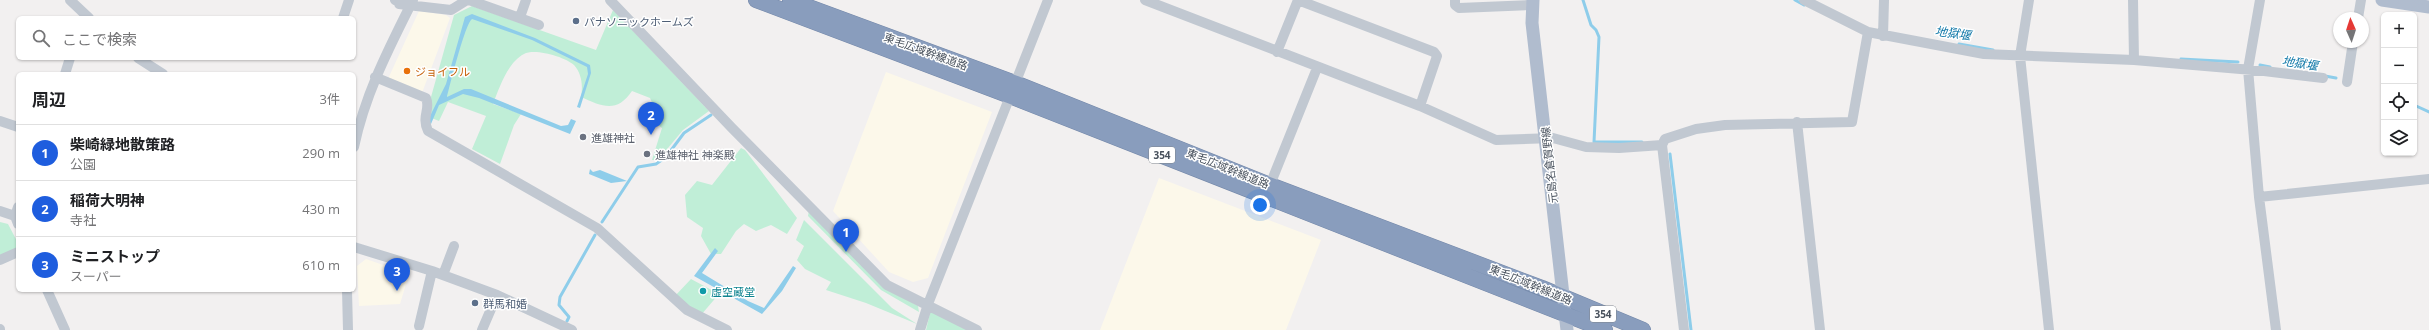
<!DOCTYPE html>
<html lang="ja">
<head>
<meta charset="utf-8">
<style>
  :root { --surface:#fff; --page:#f2f2f2; --text:#202124; --muted:#757577; --line:#e0e0e0; --accent:#1e5dde }
  body { margin:0; font-family:"Open Sans","Noto Sans JP",sans-serif; background:var(--page); color:var(--text) }
  .controls { position:absolute; right:12px; top:12px; display:grid; overflow:hidden; border-radius:6px; box-shadow:0 1px 3px #0004 }
  .controls button { width:36px; height:36px; display:grid; place-items:center; padding:0; border:0; border-bottom:1px solid var(--line); background:var(--surface); color:var(--text); font:20px sans-serif }
  .compass { position:absolute; left:2333px; top:12px; width:36px; height:36px; border-radius:50%; background:var(--surface); box-shadow:0 1px 3px #0004; rotate:357deg }
  .you { position:absolute; left:1260px; top:205px; width:14px; height:14px; margin:-10px; border:3px solid #fff; border-radius:50%; background:#1a73e8; box-shadow:0 0 0 6px #1a73e833 }
  .badge { display:grid; place-items:center; width:26px; height:26px; border-radius:50%; background:var(--accent); color:#fff; font-size:13px; font-weight:700 }
  .pin { position:absolute; translate:-50% -33px; filter:drop-shadow(0 1px 2px #0008) }
  .pin::after { content:''; position:absolute; top:21px; width:14px; height:12px; background:inherit; clip-path:polygon(0 0,100% 0,50% 100%) }
  .list { margin:0; padding:0; list-style:none }
  h2 { display:flex; justify-content:space-between; align-items:center; height:52px; margin:0; padding:0 16px; font-size:17px }
  h2 small { font-size:13px; font-weight:400; color:var(--muted) }
  .list li { display:grid; grid-template-columns:26px 1fr auto; gap:12px; align-items:center; box-sizing:border-box; height:56px; padding:0 16px; border-top:1px solid var(--line) }
  .list b { display:block; font-size:15px; white-space:nowrap }
  .list p { margin:0; font-size:13px; white-space:nowrap; color:var(--muted) }
  .list em { font-size:13px; font-style:normal; color:var(--muted) }
  .icon { flex:none; width:22px; height:22px; fill:none; stroke:currentColor; stroke-width:2; stroke-linecap:round; stroke-linejoin:round }
  .map { position:relative; flex:none; width:2429px; height:330px; overflow:hidden }
  .search { position:absolute; background:var(--surface); box-shadow:0 1px 3px #0004; left:16px; top:16px; width:340px; height:44px; display:flex; align-items:center; gap:10px; box-sizing:border-box; padding:0 14px; border-radius:6px; color:var(--muted); font-size:15px }
  .panel { position:absolute; background:var(--surface); box-shadow:0 1px 3px #0004; left:16px; top:72px; width:340px; height:220px; border-radius:6px }
  .map>svg:first-child { display:block }
  .commercial { fill:#fcf8ea }
  .green { fill:#c0eed7 }
  .water { fill:#8ecdea }
  .lines { fill:none; stroke-linecap:round; stroke-linejoin:round }
  .stream { stroke:#8ecdea; stroke-width:3 }
  .highway-casing { stroke:#7488a9; stroke-width:16 }
  .minor { stroke:#c1c8d1; stroke-width:10 }
  .major { stroke:#b0bcce; stroke-width:13 }
  .highway { stroke:#899dbd; stroke-width:15 }
  .service-dot { fill:#5c6f8a; stroke:#fff; stroke-width:1.5 }
  .food-dot { fill:#e8710a; stroke:#fff; stroke-width:1.5 }
  .worship-dot { fill:#6b7280; stroke:#fff; stroke-width:1.5 }
  .culture-dot { fill:#0f9aa8; stroke:#fff; stroke-width:1.5 }
  .labels { text-anchor:middle; dominant-baseline:central; stroke-width:3; stroke-linejoin:round; paint-order:stroke }
  .shield { fill:#fff; stroke:#7f858e; stroke-width:1 }
  .shield-label { font-size:10px; font-weight:bold; fill:#48515d }
  .service-label { font-size:11px; fill:#4e5e75; stroke:#fff; text-anchor:start }
  .street-label { font-size:11px; fill:#48515d; stroke:#fff }
  .food-label { font-size:11px; fill:#c56008; stroke:#fff; text-anchor:start }
  .worship-label { font-size:11px; fill:#5b616d; stroke:#fff; text-anchor:start }
  .culture-label { font-size:11px; fill:#0d838f; stroke:#fff; text-anchor:start }
  .water-label { font-size:12px; font-style:italic; fill:#1078a8; stroke:#fff }
</style>
</head>
<body>
<div class="map">
<svg width="2429" height="330" viewBox="0 0 2429 330">
  <rect width="100%" height="100%" fill="#f2f0f0"/>
  <path class="commercial" d="M419,11L446,15L450,18L422,93L388,79Z
    M886,72L992,112L928,278L913,282L889,272L833,211Z
    M1159,178L1321,240L1286,330H1100Z
    M366,259L409,274L400,304L359,306L357,266Z"/>
  <path class="green" d="M472,6L596,50L613,10L709,111L683,130L658,160H652L662,128L655,123L651,115L654,107L650,98L632,91C617,113 603,107 581,97C583,86 582,74 574,65C565,57 535,48 524,54C508,62 499,88 493,104L521,114L514,125L500,164L472,149L486,116L448,102L439,121L429,117L431,97L454,15Z
    M741,148L745,150L797,218L787,234L771,225L756,231L744,224L736,231L721,254H711L701,236L703,228L687,217L685,195L697,181L712,185Z
    M809,210L885,287L918,306L919,312L881,290L808,216Z
    M804,220L892,308L917,324L866,303L826,290L831,282L805,269L797,260L804,246L796,240Z
    M0,222L8,224L18,243V250L0,258Z
    M691,279L719,294L701,315L674,297Z
    M930,313H935L967,330H926Z"/>
  <path class="water" d="M472,14L535,38L590,65L591,73L580,108L577,107L588,74L587,67L532,40L472,19C465,24 450,85 447,97L464,89H471L561,126L568,125L571,119L576,121L570,134L479,98L463,94L439,105L431,124L427,122L446,84L465,17Z
    M590,169L593,172L600,170L627,181L611,183L589,174Z
    M715,248L718,251L702,273L748,301L764,308L793,266L796,268L782,291L762,314L694,276Z"/>
  <g class="lines">
    <path class="stream" d="M1583,0L1591,25L1596,30L1599,37L1594,142H1642
      M1795,0L1804,5
      M1959,44L1993,50
      M2181,59L2238,62
      M2260,65L2270,67
      M2325,76L2336,78
      M2414,105L2429,112
      M1670,154L1691,330
      M602,222L638,167L656,164L666,157L684,133L711,115
      M567,321L569,317L559,305L560,297L595,235"/>
    <g class="highway-casing">
      <path id="highway" d="M756,0L1010,96L1605,330
        M790,0L1015,83L1270,185L1542,288L1643,330"/>
    </g>
    <path class="minor" d="M70,0L89,18
      M395,0L400,2L399,4L451,10L467,0
      M469,0L539,25
      M610,0L732,128L887,285L977,330
      M1145,0L1420,106L1496,140L1553,138L1586,147L1619,148L1662,145L1665,139L1696,129L1725,125L1852,122L1868,32
      M1298,0L1434,52L1437,56L1420,106
      M1455,0V5L1459,8L1532,5
      M1804,0L1868,32L1984,54L2134,60L2264,71L2323,78
      M2029,0L2020,56L2049,330
      M2133,0L2134,60
      M2260,0L2248,69L2259,197L2276,330
      M520,17L526,0
      M343,18L349,0
      M2358,18L2361,0
      M1883,36L1884,0
      M1277,52L1298,0
      M138,58L163,74
      M65,74L70,58
      M375,77L426,98C431,109 421,116 428,131L597,228L687,310L727,330
      M2347,82L2353,42
      M0,121L18,127
      M1797,122L1820,330
      M1662,145L1684,330
      M354,147C365,94 389,48 413,0
      M1270,185L1317,68
      M2259,197L2429,179
      M18,207L15,216L18,224
      M0,211L15,216
      M354,247L432,271L497,295L572,330
      M0,260L18,252
      M443,275L454,246
      M47,290L65,330
      M347,290L348,330
      M419,326L432,271
      M0,329V330
      M482,330L497,295
      M920,330L928,304L1048,0"/>
    <path class="major" d="M1533,0L1532,23L1567,330
      M2382,0L2429,7"/>
    <use href="#highway" class="highway"/>
  </g>
  <g class="service-dot">
    <circle cx="576" cy="21" r="4"/>
    <circle cx="475" cy="303" r="4"/>
  </g>
  <circle class="food-dot" cx="407" cy="71" r="4"/>
  <g class="worship-dot">
    <circle cx="583" cy="137" r="4"/>
    <circle cx="647" cy="154" r="4"/>
  </g>
  <circle class="culture-dot" cx="703" cy="291" r="4"/>
  <g class="labels">
    <g class="shield">
      <rect x="1149" y="147" width="26" height="16" rx="3"/>
      <rect x="1590" y="306" width="26" height="16" rx="3"/>
    </g>
    <g class="shield-label">
      <text x="1162" y="155">354</text>
      <text x="1603" y="314">354</text>
    </g>
    <g class="service-label">
      <text x="584" y="21">パナソニックホームズ</text>
      <text x="483" y="303">群馬和婚</text>
    </g>
    <g class="street-label">
      <text transform="translate(926 51) rotate(20)">東毛広域幹線道路</text>
      <text transform="translate(1549 165) rotate(-96)">元島名倉賀野線</text>
      <text transform="translate(1228 168) rotate(22)">東毛広域幹線道路</text>
      <text transform="translate(1531 284) rotate(22)">東毛広域幹線道路</text>
    </g>
    <g class="food-label">
      <text x="415" y="71">ジョイフル</text>
    </g>
    <g class="worship-label">
      <text x="591" y="137">進雄神社</text>
      <text x="655" y="154">進雄神社 神楽殿</text>
    </g>
    <g class="culture-label">
      <text x="711" y="291">虚空蔵堂</text>
    </g>
    <g class="water-label">
      <text transform="translate(1953 33) rotate(8)">地獄堰</text>
      <text transform="translate(2300 63) rotate(9)">地獄堰</text>
    </g>
  </g>
</svg>
<div class="controls">
<button>+</button>
<button>−</button>
<button><svg class="icon" aria-label="locate" viewBox="0 0 24 24"><circle cx="12" cy="12" r="6"/><path d="M12 2v4M12 18v4M2 12h4M18 12h4"/></svg></button>
<button><svg class="icon" aria-label="layers" viewBox="0 0 24 24"><path d="M12 4l9 5-9 5-9-5zM3 14l9 5 9-5"/></svg></button>
</div>
<svg class="compass" viewBox="-18 -18 36 36"><path d="M0-13l5 13h-10z" fill="#e53935"/><path d="M0 13l5-13h-10z" fill="#757577"/></svg>
<div class="you"></div>
<div class="pin badge" style="left:846px;top:252px">1</div>
<div class="pin badge" style="left:651px;top:135px">2</div>
<div class="pin badge" style="left:397px;top:291px">3</div>
<div class="search"><svg class="icon" aria-label="search" viewBox="0 0 24 24"><circle cx="10" cy="10" r="6"/><path d="M15 15l6 6"/></svg>ここで検索</div>
<section class="panel">
<h2>周辺<small>3件</small></h2>
<ul class="list">
<li><span class="badge">1</span><div><b>柴崎緑地散策路</b><p>公園</p></div><em>290 m</em></li>
<li><span class="badge">2</span><div><b>稲荷大明神</b><p>寺社</p></div><em>430 m</em></li>
<li><span class="badge">3</span><div><b>ミニストップ</b><p>スーパー</p></div><em>610 m</em></li>
</ul>
</section>
</div>
</body>
</html>
